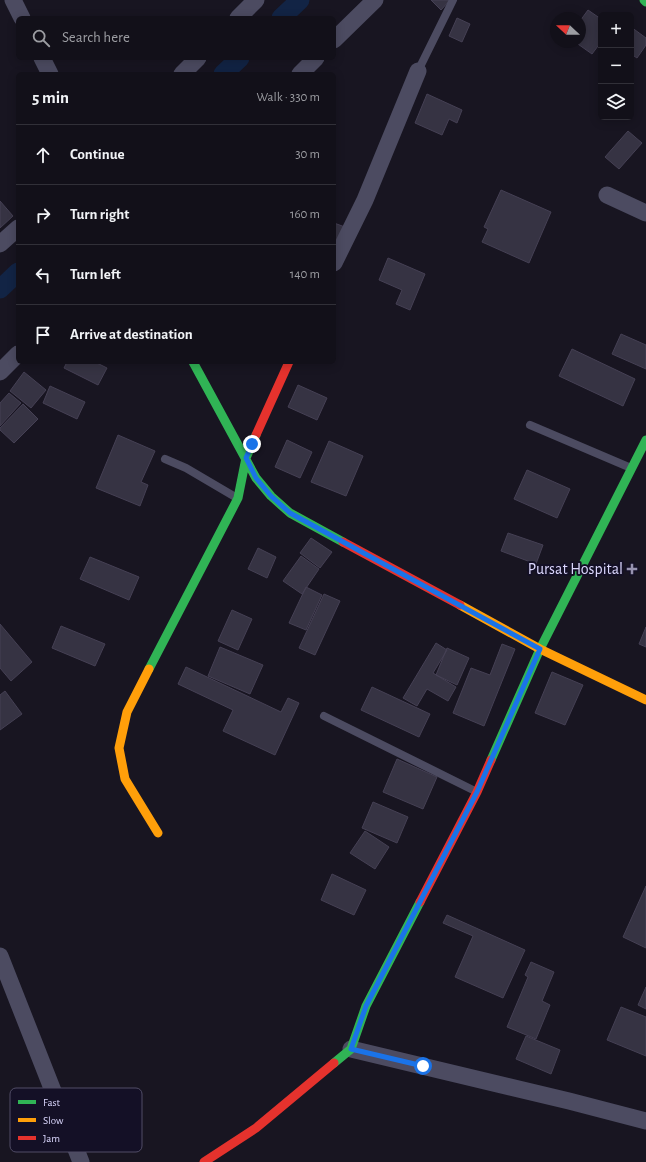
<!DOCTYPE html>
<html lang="en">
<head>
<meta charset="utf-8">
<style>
  :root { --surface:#121019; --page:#1b1922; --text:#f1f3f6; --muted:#9c9da2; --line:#313038 }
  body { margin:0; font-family:"Alegreya Sans",sans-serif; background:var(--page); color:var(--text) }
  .controls { position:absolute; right:12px; top:12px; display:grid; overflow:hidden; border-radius:6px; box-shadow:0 2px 10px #0003 }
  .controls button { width:36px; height:36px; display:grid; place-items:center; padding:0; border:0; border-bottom:1px solid var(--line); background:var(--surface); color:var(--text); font:20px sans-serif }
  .compass { position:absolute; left:550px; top:12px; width:36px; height:36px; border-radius:50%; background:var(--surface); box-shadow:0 2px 10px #0003; rotate:292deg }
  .stop { position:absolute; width:12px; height:12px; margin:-9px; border:3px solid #1a73e8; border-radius:50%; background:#fff }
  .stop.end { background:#1a73e8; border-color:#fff; box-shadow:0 1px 4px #0008 }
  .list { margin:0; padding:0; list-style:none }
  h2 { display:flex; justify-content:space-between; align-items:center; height:52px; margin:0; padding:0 16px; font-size:17px }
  h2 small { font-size:13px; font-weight:400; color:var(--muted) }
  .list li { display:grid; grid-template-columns:26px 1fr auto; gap:12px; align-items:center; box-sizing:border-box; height:60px; padding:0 16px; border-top:1px solid var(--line) }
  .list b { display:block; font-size:15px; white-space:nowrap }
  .list em { font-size:13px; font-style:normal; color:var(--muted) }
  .icon { flex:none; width:22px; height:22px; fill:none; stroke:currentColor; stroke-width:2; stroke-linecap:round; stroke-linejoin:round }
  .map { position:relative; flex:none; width:646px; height:1162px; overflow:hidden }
  .search { position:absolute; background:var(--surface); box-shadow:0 2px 10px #0003; left:16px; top:16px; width:320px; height:44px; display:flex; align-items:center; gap:10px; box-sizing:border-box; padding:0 14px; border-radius:6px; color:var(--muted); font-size:15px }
  .panel { position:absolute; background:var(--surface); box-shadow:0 2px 10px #0003; left:16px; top:72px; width:320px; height:292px; border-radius:6px }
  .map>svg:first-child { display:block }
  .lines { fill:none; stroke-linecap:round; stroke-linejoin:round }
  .canal { stroke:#122445; stroke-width:19 }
  .building { fill:#363343; stroke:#454054 }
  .lane { stroke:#4c4b61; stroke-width:8 }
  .street { stroke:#4c4b61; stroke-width:17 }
  .fast { stroke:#30b455; stroke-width:9 }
  .slow { stroke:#ff9f0a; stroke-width:9 }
  .jam { stroke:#e5322d; stroke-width:9 }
  .route { stroke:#1a73e8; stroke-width:5 }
  .poi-dot { fill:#9793b0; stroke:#141026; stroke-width:1.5 }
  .labels { text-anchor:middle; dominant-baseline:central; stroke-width:4; stroke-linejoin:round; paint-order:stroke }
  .poi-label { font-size:16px; fill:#dbd7fd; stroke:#141026; text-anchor:end }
  .key { fill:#141026; stroke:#504c66; stroke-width:1 }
  .key-label { font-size:11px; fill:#dbd7fd }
</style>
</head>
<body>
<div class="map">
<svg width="646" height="1162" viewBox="0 0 646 1162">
  <rect width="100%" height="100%" fill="#181521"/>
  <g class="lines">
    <path class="canal" d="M281,18L300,0
      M223,74L240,58
      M0,289L18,272"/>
  </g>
  <path class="building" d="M431,0H450L441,10Z
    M588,10L601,19V42L592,54L575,42H580V21Z
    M457,18L470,24L462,42L449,36Z
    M631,27L646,38V45L637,58L631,54Z
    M427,94L462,110L457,123L449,119L442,135L415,123Z
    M628,131L642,143L619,169L605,157Z
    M501,190L551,212L529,263L482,242L488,229L484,227Z
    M0,201L13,216L0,228Z
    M334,223L345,227L334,249Z
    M388,258L425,274L410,310L396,304L402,290L379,280Z
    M621,334L646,345V369L612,354Z
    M572,349L635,379L623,406L559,376Z
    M67,362H95L107,368L98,385L64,368Z
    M24,372L46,390L31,408L10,391Z
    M298,385L327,398L317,420L288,407Z
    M50,386L85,402L77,419L43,403Z
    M9,393L21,403L0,426V403Z
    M23,404L38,419L14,443L0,430V428Z
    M118,435L155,451L141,482L148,485L140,506L96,488Z
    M287,440L312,452L300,478L275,467Z
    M329,441L363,456L346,496L311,482Z
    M527,470L570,489L557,518L514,499Z
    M508,533L543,545L536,564L501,551Z
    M311,538L332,552L320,568L300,553Z
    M258,548L276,557L267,578L248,569Z
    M301,556L319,569L302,594L283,581Z
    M90,557L139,577L129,600L80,579Z
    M306,587L322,595L306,630L289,623Z
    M324,594L340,601L315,655L299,648Z
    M232,610L252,619L238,650L218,641Z
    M0,624L32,662L11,681L0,668Z
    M61,626L105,644L95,666L52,648Z
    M646,627V647L639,644Z
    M436,643L447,650L433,673L456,687L448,701L427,689L417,706L403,698Z
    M502,644L515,649L484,726L453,713L471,668L490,675Z
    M220,647L263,665L250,694L208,676Z
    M447,648L469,658L457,685L436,675Z
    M186,667L281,712L288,698L299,703L275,755L223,731L233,710L178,684Z
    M552,672L583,685L565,725L535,713Z
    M372,687L430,714L419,737L361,710Z
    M5,691L22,714L0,730V695Z
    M397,759L437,777L423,809L383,792Z
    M373,802L408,817L397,843L362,828Z
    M365,831L389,847L375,869L350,853Z
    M332,874L366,890L354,915L321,900Z
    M646,886V948L623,937Z
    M447,915L525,950L503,998L455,977L473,936L443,923Z
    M531,962L554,972L542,1001L550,1005L536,1039L507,1027L528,977L525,975Z
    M646,987V1009L638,1005Z
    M621,1007L646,1017V1056L607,1040Z
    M526,1036L560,1050L551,1074L516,1059Z"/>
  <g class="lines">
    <path class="lane" d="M418,71L453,0
      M530,425L631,468
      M165,459L186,468L237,498
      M324,716L477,792"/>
    <path class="street" d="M13,0L22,18
      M238,18L256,0
      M334,40L375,0
      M42,58L50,74
      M182,74L198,58
      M300,74L316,58
      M607,195L646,213
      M0,244L18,228
      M334,263L365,200L418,71
      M0,372L18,354
      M0,956L81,1162
      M351,1049L569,1101L646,1121"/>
    <path class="fast" d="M644,0L646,2
      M193,362L256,478L271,496L290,513L343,542
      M149,669L238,498L246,458L256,435
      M491,760L540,649L646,440
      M334,1063L351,1049L366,1006L420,902"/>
    <path class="slow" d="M460,605L540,649L646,700
      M149,669L127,712L119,748L125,779L158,833"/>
    <path class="jam" d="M256,435L289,362
      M343,542L460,605
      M420,902L477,792L491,760
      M204,1162L256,1128L334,1063"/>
  </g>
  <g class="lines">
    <path class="route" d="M252,444L246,458L256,478L271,496L290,513L540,649L477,792L366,1006L351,1049L423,1066"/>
  </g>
  <path class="poi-dot" d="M630 563h4v4h4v4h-4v4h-4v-4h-4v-4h4z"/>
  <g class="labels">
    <g class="poi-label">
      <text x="623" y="569">Pursat Hospital</text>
    </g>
  </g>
  <rect x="10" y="1088" width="132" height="64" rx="6" class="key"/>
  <rect x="18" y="1100" width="18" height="4" fill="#30b455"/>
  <rect x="18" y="1118" width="18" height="4" fill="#ff9f0a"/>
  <rect x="18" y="1136" width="18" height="4" fill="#e5322d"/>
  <g class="key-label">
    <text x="43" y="1106">Fast</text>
    <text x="43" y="1124">Slow</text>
    <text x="43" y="1142">Jam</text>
  </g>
</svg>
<div class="controls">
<button>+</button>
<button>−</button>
<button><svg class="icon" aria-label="layers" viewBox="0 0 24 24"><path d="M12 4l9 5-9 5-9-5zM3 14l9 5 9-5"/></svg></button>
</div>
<svg class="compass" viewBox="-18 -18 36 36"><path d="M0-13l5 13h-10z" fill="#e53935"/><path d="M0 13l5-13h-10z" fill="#9c9da2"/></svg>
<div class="stop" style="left:423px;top:1066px"></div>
<div class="stop end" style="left:252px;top:444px"></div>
<div class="search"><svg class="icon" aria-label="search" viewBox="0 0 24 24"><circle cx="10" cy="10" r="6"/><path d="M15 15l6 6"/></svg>Search here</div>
<section class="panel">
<h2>5 min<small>Walk · 330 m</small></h2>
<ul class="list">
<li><svg class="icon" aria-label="ahead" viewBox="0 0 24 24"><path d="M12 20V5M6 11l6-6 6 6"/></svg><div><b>Continue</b></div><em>30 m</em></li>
<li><svg class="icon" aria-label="right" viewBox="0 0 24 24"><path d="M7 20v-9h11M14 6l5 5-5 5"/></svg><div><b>Turn right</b></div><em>160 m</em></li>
<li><svg class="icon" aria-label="left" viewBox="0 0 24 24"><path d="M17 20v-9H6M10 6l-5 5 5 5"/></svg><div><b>Turn left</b></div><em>140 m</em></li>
<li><svg class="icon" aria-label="arrive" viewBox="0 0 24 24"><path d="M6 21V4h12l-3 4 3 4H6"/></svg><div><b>Arrive at destination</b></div></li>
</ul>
</section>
</div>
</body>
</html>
